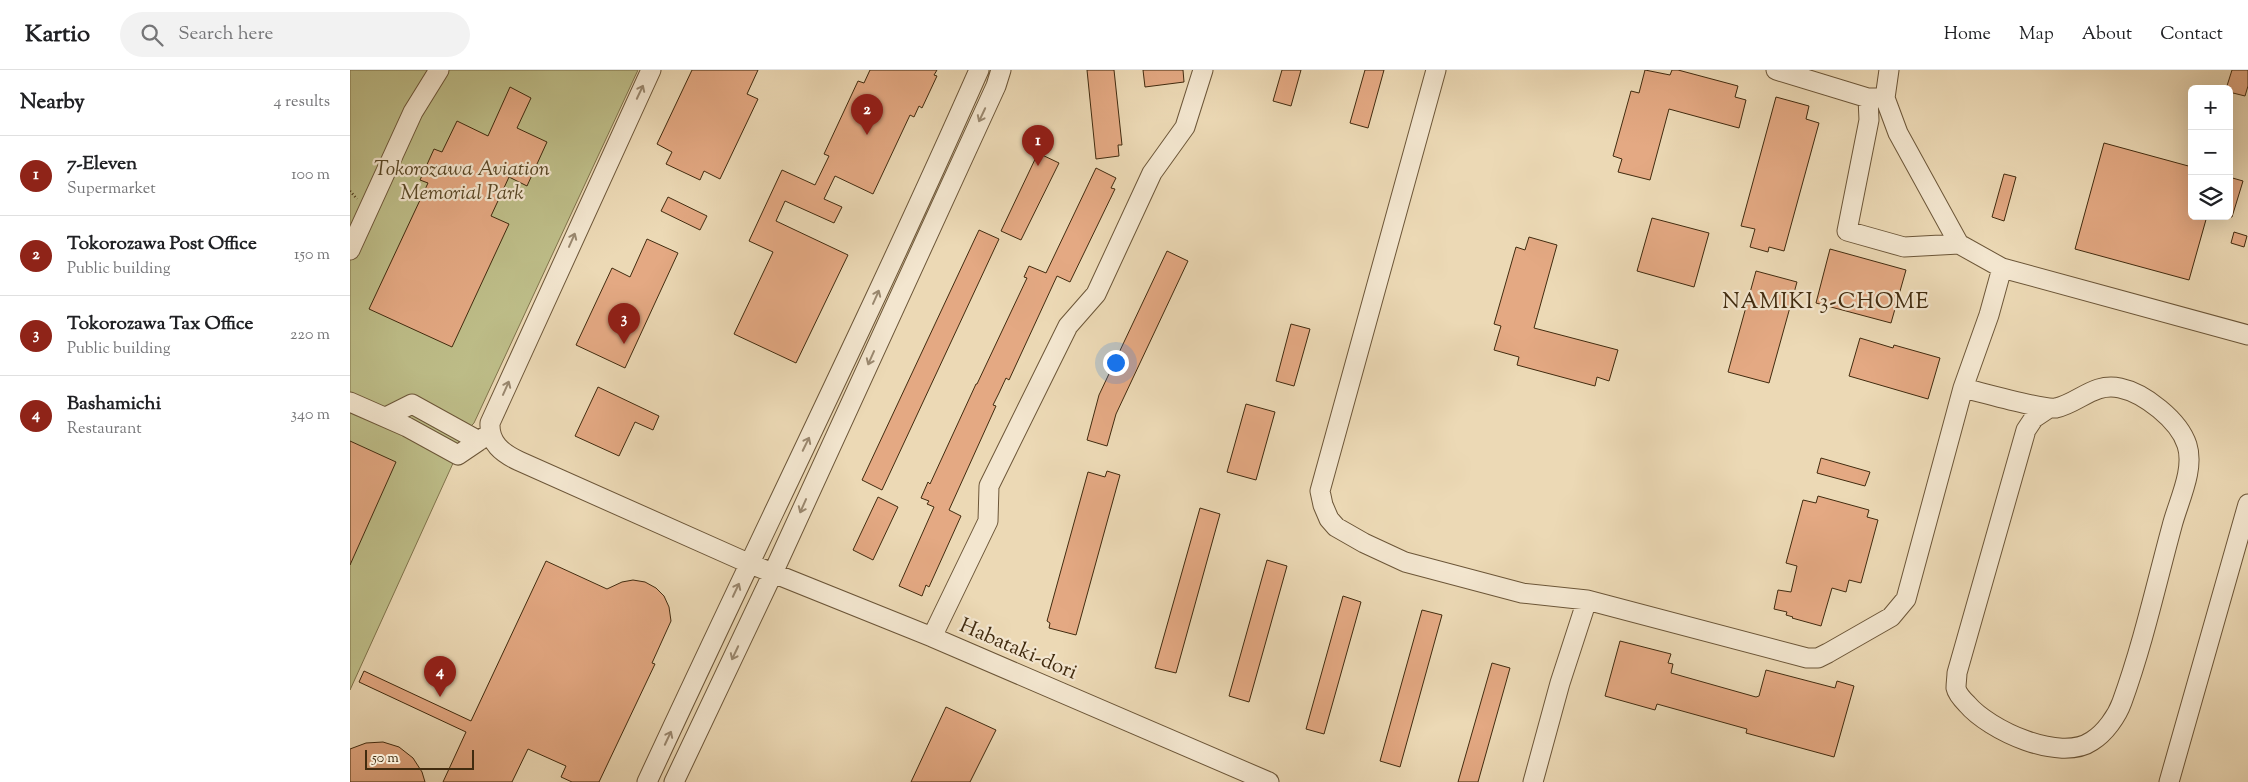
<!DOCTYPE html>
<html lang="en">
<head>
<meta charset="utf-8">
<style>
  :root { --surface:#fff; --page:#f2f2f2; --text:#202124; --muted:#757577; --line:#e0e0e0; --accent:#8f2418 }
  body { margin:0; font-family:"Sorts Mill Goudy",serif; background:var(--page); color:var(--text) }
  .controls { position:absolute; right:15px; top:15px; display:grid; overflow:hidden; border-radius:8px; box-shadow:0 5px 20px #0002 }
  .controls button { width:45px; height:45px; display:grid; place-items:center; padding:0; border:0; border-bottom:1px solid var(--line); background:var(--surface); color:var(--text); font:25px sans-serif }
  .scale { position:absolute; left:15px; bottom:12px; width:109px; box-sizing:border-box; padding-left:5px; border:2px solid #412b0f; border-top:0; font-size:14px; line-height:18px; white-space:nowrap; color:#412b0f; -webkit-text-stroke:4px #f3e6cf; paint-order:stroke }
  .you { position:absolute; left:765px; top:292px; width:18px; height:18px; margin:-12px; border:4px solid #fff; border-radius:50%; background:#1a73e8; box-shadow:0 0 0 8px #1a73e833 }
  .badge { display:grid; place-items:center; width:32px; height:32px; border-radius:50%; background:var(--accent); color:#fff; font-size:16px; font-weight:700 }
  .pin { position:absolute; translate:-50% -41px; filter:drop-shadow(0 1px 2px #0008) }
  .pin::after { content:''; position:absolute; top:26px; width:18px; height:15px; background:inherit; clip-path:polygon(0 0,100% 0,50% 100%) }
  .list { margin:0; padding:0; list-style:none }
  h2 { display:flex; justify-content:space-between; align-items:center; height:65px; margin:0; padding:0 20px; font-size:21px }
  h2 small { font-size:16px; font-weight:400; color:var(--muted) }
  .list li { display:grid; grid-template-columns:32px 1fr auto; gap:15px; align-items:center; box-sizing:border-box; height:80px; padding:0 20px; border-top:1px solid var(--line) }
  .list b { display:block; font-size:19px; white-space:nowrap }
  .list p { margin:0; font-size:16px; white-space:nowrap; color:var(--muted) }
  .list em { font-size:16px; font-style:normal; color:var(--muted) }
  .icon { flex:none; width:28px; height:28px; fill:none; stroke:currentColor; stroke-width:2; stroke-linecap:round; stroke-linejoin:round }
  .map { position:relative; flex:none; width:1898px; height:712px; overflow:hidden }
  header { display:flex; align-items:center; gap:30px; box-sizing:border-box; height:70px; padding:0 25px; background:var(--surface); border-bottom:1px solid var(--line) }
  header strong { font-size:24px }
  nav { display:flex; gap:28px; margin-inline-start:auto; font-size:18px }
  .search { width:350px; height:45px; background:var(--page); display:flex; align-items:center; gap:12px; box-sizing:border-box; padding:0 18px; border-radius:28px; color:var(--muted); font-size:19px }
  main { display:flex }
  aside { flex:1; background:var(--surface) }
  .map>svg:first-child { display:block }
  .green { fill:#bebe89; stroke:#80744c }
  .building { fill:#e4a983; stroke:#412b0f }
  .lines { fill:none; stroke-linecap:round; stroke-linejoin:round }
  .minor-casing { stroke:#6c5638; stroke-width:21 }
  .path { stroke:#412b0f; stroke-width:2.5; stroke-dasharray:1 2.5; stroke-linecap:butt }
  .minor { stroke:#f3e6cf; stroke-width:19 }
  .oneway { stroke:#9a886f }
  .labels { text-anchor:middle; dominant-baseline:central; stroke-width:4.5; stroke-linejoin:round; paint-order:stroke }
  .park-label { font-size:21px; font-style:italic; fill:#5a4827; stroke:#f3e6cf }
  .street-label { font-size:21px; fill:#412b0f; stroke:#f3e6cf }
  .neighbourhood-label { font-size:22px; letter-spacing:1px; fill:#412b0f; stroke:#f3e6cf }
</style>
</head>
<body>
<header>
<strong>Kartio</strong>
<div class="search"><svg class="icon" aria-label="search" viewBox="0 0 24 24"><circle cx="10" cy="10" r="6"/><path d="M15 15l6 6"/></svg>Search here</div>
<nav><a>Home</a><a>Map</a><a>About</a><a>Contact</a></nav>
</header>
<main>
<aside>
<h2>Nearby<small>4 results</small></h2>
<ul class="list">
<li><span class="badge">1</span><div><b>7-Eleven</b><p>Supermarket</p></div><em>100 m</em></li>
<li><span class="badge">2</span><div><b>Tokorozawa Post Office</b><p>Public building</p></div><em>150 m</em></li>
<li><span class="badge">3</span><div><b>Tokorozawa Tax Office</b><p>Public building</p></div><em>220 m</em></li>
<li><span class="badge">4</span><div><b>Bashamichi</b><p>Restaurant</p></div><em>340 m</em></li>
</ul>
</aside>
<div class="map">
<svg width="1898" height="712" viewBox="0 0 1898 712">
  <rect width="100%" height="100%" fill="#ecd9b5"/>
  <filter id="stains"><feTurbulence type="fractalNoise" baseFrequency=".004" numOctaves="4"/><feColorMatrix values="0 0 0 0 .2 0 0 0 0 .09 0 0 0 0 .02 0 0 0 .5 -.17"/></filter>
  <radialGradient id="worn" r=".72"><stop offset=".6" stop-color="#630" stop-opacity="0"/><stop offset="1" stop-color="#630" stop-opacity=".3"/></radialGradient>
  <path class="green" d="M0,0H288L124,353L119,358L0,620Z"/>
  <path class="building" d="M342,0H408L397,24L408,29L370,109L354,101L350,110L316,94L322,82L307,74Z
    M520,0H587L584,5L587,6L572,38L569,36L564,47L560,45L523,124L485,106L474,129L492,137L484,153L435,131L426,151L498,185L446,293L384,264L423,182L399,171L432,100L465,115L479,86L474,84L508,11L514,13Z
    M737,0H764L772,75H768L769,86L746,89Z
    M793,0H833L834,12L795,17Z
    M932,0H951L941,36L923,31Z
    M1015,0H1034L1018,58L1000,53Z
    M1295,0L1320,5L1322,0H1328L1388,16L1385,27L1396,30L1389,58L1319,39L1300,110L1268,102L1272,89L1263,86L1281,21L1289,23Z
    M1882,0H1898V16L1895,26L1879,22V19H1876Z
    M160,17L181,28L167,58L197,72L177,116L159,107L141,146L159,154L102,277L19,239L78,113L70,110L84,79L92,82L107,51L138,66Z
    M1426,27L1459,36L1456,49L1469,53L1434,181L1419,177L1418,182L1400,177L1405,159L1391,156Z
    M1754,73L1842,97V146H1857L1839,210L1725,179Z
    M688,83L709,93L671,170L651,161Z
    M746,98L766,108L761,118L765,119L720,212L707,206L659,310L656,308L649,323L643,335L646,336L599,440L611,446L579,517L576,515L572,526L549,516L584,437L577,434L579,431L571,428L578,412L580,414L626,314H627L677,208L674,207L679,196L696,203Z
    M1654,104L1666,107L1654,151L1642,147Z
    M1879,107L1893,111L1882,147H1879Z
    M318,127L357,146L350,160L311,141Z
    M1302,148L1359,163L1344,217L1287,201Z
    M629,160L649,169L532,420L512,410Z
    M1884,162L1897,166L1894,177L1881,173Z
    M1179,167L1207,175L1184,258L1268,280L1259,311L1247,307L1245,316L1167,295L1169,287L1144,280L1151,256L1144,254L1166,177L1175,180Z
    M297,169L328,183L275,298L226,275L262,198L280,207Z
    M1480,179L1556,200L1541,253L1466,233Z
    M817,181L838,191L766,344L757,376L737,370L749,325Z
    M1406,201L1447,212L1419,313L1378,302Z
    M941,254L960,259L944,316L926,311Z
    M1510,268L1543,278L1544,275L1590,288L1578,329L1499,306Z
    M248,317L309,346L303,360L285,352L269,386L225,366Z
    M896,334L925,342L906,410L877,402Z
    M0,371L46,392L0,495Z
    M1471,388L1520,402L1515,416L1467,403Z
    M757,401L770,405L726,565L699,558L700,553L697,551L738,402L755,407Z
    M1468,426L1519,440L1517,447L1528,450L1511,513L1499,510L1496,522L1482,518L1471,556L1442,548L1443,547L1436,545L1437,542L1424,539L1428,520L1441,522L1447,496L1436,493L1453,430L1466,433Z
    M528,427L548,437L523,490L503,480Z
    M850,438L870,444L826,603L805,598Z
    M917,490L937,496L899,632L879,626Z
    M196,491L257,519L272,512L283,510L295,512L306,518L314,526L319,537L321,551L302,593L305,594L249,712H222L211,707L216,696L178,679L162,712H93L116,662L9,612L14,601L121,651Z
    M993,526L1011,532L974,664L956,659Z
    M1072,540L1092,545L1050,697L1030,691Z
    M1270,571L1321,584L1318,593L1323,594L1321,603L1406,627L1409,626L1416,600L1485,618L1487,611L1504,616L1484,687L1396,663L1397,659L1307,634L1305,640L1255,626Z
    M1142,593L1160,598L1128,712H1108Z
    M596,637L646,660L620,712H561Z
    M33,672L49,677L63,688L72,702L75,712H0V679L16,673Z"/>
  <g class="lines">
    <g class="minor-casing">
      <path id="minor" d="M301,0L140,353C139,373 152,383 169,391L398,493L582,567L919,712
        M1086,0L970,421L973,435L979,449L986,457L1014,473L1055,492L1172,523L1237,530L1457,588H1468L1478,583L1541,547L1556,529L1613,318L1639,245L1652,198
        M1426,0L1518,28H1529
        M1539,0L1535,28L1548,63L1609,174L1652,198L1898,265
        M1518,28L1519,50L1497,161L1554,177L1609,174
        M0,180L63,42L89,0
        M1613,318C1630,322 1693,340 1706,338C1729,333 1744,312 1770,318C1794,323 1829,350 1837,375C1845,400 1828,432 1822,456C1806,515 1793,574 1772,632C1767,646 1755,663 1742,671C1710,693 1639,660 1617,634C1613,630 1607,623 1606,618C1606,613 1607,607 1607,603L1676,360L1684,348L1699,338
        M0,332L57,357L108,385L139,364
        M36,347L62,334L129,371
        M582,567L638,451L639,416L718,256L746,224L802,103L835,57L853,0
        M297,712C407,474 523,240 629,0
        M324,712L423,503L646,16L651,0
        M1183,712L1210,613L1237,530
        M1819,712L1898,434"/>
    </g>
    <path class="path" d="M0,121L7,129"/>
    <use href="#minor" class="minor"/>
  </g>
  <defs><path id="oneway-shaft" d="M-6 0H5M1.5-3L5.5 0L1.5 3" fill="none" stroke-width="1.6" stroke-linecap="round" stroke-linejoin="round" transform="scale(1.25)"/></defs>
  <g class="oneway">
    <use href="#oneway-shaft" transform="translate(290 22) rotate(-65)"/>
    <use href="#oneway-shaft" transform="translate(632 45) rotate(115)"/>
    <use href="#oneway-shaft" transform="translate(222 170) rotate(-66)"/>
    <use href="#oneway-shaft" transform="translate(526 227) rotate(-66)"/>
    <use href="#oneway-shaft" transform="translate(521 288) rotate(114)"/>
    <use href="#oneway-shaft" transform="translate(156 318) rotate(-66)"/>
    <use href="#oneway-shaft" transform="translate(456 374) rotate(-64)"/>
    <use href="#oneway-shaft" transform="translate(453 436) rotate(114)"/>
    <use href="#oneway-shaft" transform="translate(386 520) rotate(-65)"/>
    <use href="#oneway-shaft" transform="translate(385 583) rotate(115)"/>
    <use href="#oneway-shaft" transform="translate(318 668) rotate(-65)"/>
  </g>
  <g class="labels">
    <g class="park-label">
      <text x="112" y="100">Tokorozawa Aviation<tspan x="112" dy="24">Memorial Park</tspan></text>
    </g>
    <g class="street-label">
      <text transform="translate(668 580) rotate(23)">Habataki-dori</text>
    </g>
    <g class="neighbourhood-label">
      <text x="1476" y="233">NAMIKI 3-CHOME</text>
    </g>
  </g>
  <rect width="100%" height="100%" filter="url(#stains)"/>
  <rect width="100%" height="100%" fill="url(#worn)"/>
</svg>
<div class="controls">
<button>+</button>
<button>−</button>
<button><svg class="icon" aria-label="layers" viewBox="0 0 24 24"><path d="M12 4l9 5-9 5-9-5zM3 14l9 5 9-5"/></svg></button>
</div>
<div class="scale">50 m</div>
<div class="you"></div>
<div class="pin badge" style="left:688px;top:96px">1</div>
<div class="pin badge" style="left:517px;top:65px">2</div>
<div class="pin badge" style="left:274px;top:274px">3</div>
<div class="pin badge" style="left:90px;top:627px">4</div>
</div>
</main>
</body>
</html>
